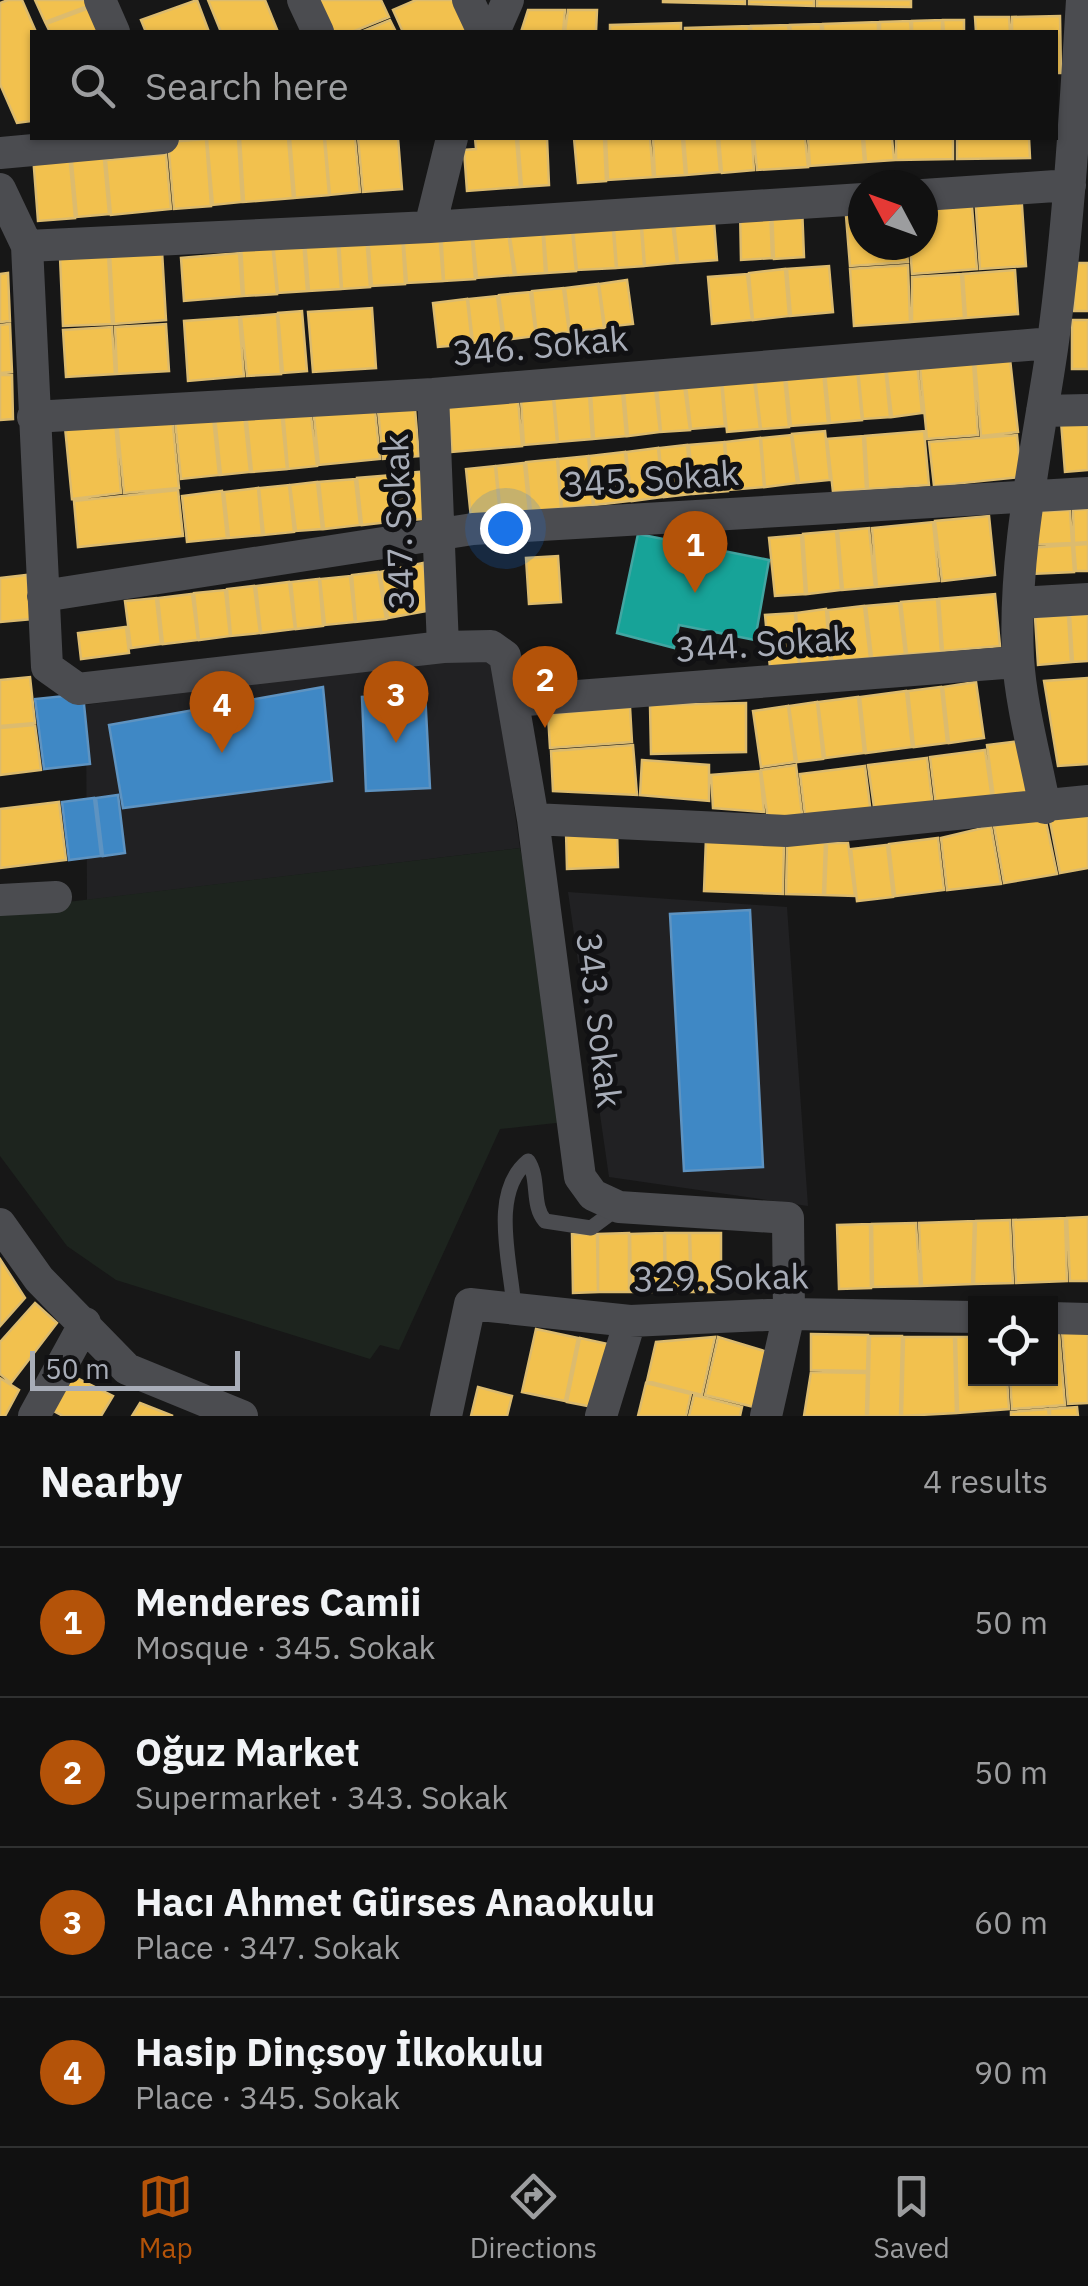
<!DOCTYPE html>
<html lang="en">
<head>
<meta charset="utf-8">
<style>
  :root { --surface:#111; --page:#1a1a1a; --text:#f1f3f6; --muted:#9c9d9f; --line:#303131; --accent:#b45309 }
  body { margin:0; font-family:"IBM Plex Sans",sans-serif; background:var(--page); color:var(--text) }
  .controls { position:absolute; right:30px; bottom:30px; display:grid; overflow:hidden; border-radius:0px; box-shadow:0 2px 8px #0004 }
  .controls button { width:90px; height:90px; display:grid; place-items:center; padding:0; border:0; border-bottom:2px solid var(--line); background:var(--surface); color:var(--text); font:50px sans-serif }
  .compass { position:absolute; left:848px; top:170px; width:90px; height:90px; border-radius:50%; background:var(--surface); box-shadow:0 2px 8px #0004; rotate:311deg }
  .scale { position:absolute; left:30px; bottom:25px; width:210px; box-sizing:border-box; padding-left:10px; border:5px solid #a8adb8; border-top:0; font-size:28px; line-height:35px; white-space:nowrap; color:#a8adb8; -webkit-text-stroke:8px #111113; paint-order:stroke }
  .you { position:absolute; left:505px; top:528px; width:35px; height:35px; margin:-25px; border:8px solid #fff; border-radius:50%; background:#1a73e8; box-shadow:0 0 0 15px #1a73e833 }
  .badge { display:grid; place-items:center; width:65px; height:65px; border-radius:50%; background:var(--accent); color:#fff; font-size:32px; font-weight:700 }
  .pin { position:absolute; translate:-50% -82px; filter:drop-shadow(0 2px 5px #0008) }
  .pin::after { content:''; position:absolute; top:52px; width:35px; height:30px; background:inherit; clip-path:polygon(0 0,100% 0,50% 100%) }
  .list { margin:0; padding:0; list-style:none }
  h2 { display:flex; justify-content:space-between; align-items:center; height:130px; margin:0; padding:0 40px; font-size:42px }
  h2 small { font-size:32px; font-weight:400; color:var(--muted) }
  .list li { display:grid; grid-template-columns:65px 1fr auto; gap:30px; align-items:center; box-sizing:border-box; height:150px; padding:0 40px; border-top:2px solid var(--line) }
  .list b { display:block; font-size:38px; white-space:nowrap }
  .list p { margin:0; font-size:32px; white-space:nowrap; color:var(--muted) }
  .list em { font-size:32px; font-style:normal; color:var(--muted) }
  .icon { flex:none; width:55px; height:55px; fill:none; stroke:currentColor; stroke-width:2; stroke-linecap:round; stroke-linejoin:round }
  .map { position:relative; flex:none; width:1088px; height:1416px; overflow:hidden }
  .search { position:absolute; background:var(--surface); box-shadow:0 2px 8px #0004; left:30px; right:30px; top:30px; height:110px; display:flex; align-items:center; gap:25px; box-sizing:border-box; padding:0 35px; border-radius:0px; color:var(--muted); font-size:38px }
  .sheet { height:730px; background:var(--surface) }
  nav { display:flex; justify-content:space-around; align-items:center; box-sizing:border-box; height:140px; border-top:2px solid var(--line); background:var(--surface); font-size:28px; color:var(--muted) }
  nav a { display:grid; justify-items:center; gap:5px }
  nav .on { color:var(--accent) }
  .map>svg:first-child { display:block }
  .built { fill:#212123 }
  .green { fill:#1d241e }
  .homes { fill:#f2c14e; stroke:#dcbb6e; stroke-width:2.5 }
  .schools { fill:#3f88c5; stroke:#5e93c1; stroke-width:2.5 }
  .public { fill:#17a398; stroke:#42a6a2; stroke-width:2.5 }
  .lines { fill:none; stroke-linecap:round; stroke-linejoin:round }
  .service { stroke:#4b4c50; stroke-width:15 }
  .minor { stroke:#4b4c50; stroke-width:32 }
  .labels { text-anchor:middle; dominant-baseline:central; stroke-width:10; stroke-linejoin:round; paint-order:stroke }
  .street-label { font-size:35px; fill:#a8adb8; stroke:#111113 }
</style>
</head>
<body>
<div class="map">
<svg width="1088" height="1416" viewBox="0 0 1088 1416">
  <rect width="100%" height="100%" fill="#171717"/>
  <path class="built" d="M491,646L520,848L87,900L86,705Z
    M568,892L787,907L808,1206L609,1177Z"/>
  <path class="green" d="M520,848L574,1121L500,1129L399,1350L380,1345L370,1359L116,1280L67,1246L0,1156V910Z"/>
  <path class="homes" d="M8,0H22L36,32H32V121L17,123L0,84V3Z
    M35,0H95L96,3L45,22Z
    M197,0L209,32H146L141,20Z
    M208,0H265L278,32H221Z
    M318,0H381L389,17L352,32H332Z
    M416,0H457L466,32H403L393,10Z
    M663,0H745V4L663,2Z
    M749,0H814V6L749,4Z
    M817,0H911V7L817,6Z
    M97,5L109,32H50L46,24Z
    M528,10H565L563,32H521Z
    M568,10H597L596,32H565Z
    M1060,16L1061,73H1056V32H1012V17Z
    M975,17H1009L1010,32H976Z
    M390,20L396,32H361Z
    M942,20V32H912V21Z
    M943,20H964V32H944Z
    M910,21L911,32H880V22Z
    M878,22V32H823V24Z
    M681,23V32H610V25Z
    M821,24V32H791L790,25Z
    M788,25L789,32H751V26Z
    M749,26V32H685V28Z
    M238,138L242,202L213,205L207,139Z
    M240,138H288L293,198L244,202Z
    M290,138H324L329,195L295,198Z
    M325,138H355L360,192L330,195Z
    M358,138H398L402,189L363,192Z
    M475,138H516L520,187L467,191L464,150L476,149Z
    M518,138H547L549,185L522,187Z
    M574,138H604L606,181L578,183Z
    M606,138H650L653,177L608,180Z
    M653,138H682L685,175L655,177Z
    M684,138H717L720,172L687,175Z
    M719,138H752L754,170L722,173Z
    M754,138H805L808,167L757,170Z
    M808,138H862L864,162L810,166Z
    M864,138H892L894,160L866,162Z
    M896,138H953V159L896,160Z
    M957,138H1029L1030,158L957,159Z
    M206,139L211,206L174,209L168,142Z
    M103,149L109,214L77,217L71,152Z
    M69,152L75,218L38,221L33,155Z
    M166,154L171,209L111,215L106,160Z
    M1021,191L1026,266L980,269L975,194Z
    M971,194L977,269L912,274L910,245H923V198Z
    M863,202V245H906L908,262L850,266L845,203Z
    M802,206L804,257L774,259L772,207Z
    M770,207L772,258L741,260L740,208Z
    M713,209L717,260L678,263L673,212Z
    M671,213L677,263L645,266L641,215Z
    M640,215L644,266L617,268L613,217Z
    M612,217L616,268L577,270L572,220Z
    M571,220L576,271L547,273L543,222Z
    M542,222L545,273L516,275L508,225Z
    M507,225L514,275L477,278L472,227Z
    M471,227L475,279L444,281L441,230Z
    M439,230L443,281L407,283L403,233Z
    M402,233L405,284L372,286L368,236Z
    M366,235L370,287L342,289L339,238Z
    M337,238L341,289L309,291L305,240Z
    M303,240L307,291L278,293L273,242Z
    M272,242L277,294L244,296L241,245Z
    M162,251L166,320L114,324L110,254Z
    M239,253L242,296L184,301L181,258Z
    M108,254L112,324L63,326L60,257Z
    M1074,263H1088V311H1074Z
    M908,265L910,322L854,326L850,269Z
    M829,266L833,312L791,316L787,269Z
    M785,269L789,316L753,320L749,273Z
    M1015,270L1018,314L966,318L963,274Z
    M8,273L10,321L0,322V274Z
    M747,274L752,320L712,324L708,277Z
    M961,274L964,318L912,322V277Z
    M627,280L633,324L605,327L599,284Z
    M598,284L604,328L570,332L565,288Z
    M563,288L569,332L537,335L532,291Z
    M530,292L536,336L505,340L499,295Z
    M497,296L503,340L473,343L468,299Z
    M467,299L472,344L438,347L433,303Z
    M372,308L376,368L313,372L308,312Z
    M302,311L307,371L283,373L278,313Z
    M277,314L281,374L247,376L241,317Z
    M239,317L244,376L188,381L184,321Z
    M1072,320H1088V369H1072Z
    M10,324L12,372L0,373V325Z
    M166,324L169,371L117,374L115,327Z
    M112,327L115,374L66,377L63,330Z
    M1010,359L1018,432L981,436L975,361Z
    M973,362L978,435L927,439L920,367Z
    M917,363L922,413L892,417L886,366Z
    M885,366L890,417L863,419L858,369Z
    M857,369L862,420L830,423L825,372Z
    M823,372L828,423L791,426L786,376Z
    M0,375H12L13,419L0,420Z
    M784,376L789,427L761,429L755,378Z
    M754,379L760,429L727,432L722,381Z
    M721,381L725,426L691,429L686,385Z
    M684,385L690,430L661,432L657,387Z
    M655,388L660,432L628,436L624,391Z
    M622,391L626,436L594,439L591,394Z
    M589,394L592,439L558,442L554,397Z
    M414,397L419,456L383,459L377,401Z
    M553,397L557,442L524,445L521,400Z
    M518,400L522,446L452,452L448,407Z
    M374,401L380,459L319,465L313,407Z
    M310,407L317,466L288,469L283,410Z
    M281,410L287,469L252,472L246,413Z
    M244,414L250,472L221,475L215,417Z
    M172,416L179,488L124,493L117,421Z
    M213,417L219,475L181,479L175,420Z
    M1088,419V470L1065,472L1061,421Z
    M115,421L121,493L72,499L65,427Z
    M825,431L830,480L799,483L792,434Z
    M924,431L929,485L868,489L865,436Z
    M791,435L797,483L765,487L761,438Z
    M1017,435L1021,477L934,486L929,442Z
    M863,436L866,489L833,492L827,439Z
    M760,438L764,487L729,490L725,442Z
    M724,442L728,491L694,494L689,445Z
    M687,445L692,494L664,497L659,448Z
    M658,448L663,497L632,501L626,452Z
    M625,452L630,501L594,505L589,456Z
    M588,456L593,505L562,508L558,459Z
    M557,459L561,508L531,512L526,462Z
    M524,463L529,512L501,515L496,466Z
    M495,466L500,515L471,518L466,469Z
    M429,471L434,518L400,521L394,474Z
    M392,475L398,521L362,525L357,478Z
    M355,479L360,525L324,529L319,482Z
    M317,482L322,529L296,531L290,485Z
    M289,485L294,532L264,535L259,488Z
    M258,488L262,535L229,538L224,492Z
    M178,490L183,536L78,547L74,501Z
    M222,491L227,538L187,542L182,496Z
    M1088,509V542L1074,543L1073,510Z
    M1070,510L1072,543L1029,545L1027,512Z
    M989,516L995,575L942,581L935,521Z
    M933,522L939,581L877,587L872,528Z
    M869,528L875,587L843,590L838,531Z
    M836,531L841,590L807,594L803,534Z
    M801,535L805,594L775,596L769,538Z
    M1088,544V571H1076L1074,545Z
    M1072,545L1074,572L1031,574L1029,548Z
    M558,556L561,602L529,604L526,558Z
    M423,563L432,610L388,618L380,572Z
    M378,572L386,619L356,622L352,575Z
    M27,575L32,619L0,622V578Z
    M350,576L355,622L325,625L320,579Z
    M319,579L323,626L296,629L291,582Z
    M289,582L295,629L261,633L256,586Z
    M254,586L260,633L231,636L227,589Z
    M225,590L230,636L199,640L194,593Z
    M192,594L198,640L163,644L158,598Z
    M995,594L1000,646L943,651L939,599Z
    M156,598L161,644L131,648L125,601Z
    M937,599L941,652L907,654L901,602Z
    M899,603L905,654L872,658L866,606Z
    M864,606L870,658L832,661L828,610Z
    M826,609L830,662L800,665L796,613Z
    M795,613L799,665L770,668L765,615Z
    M1088,614V661L1073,662L1070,615Z
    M1068,615L1071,662L1038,665L1035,617Z
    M126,627L129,653L81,659L78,633Z
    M30,677L35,723L0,726V680Z
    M1088,678V764L1058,766L1044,681Z
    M976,682L984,738L949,743L943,687Z
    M941,687L947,743L914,747L908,691Z
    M906,691L912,747L866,753L860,697Z
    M858,697L864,753L825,758L818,702Z
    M817,702L823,759L797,762L789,706Z
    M746,703V752L651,754L650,705Z
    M788,706L795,762L761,767L753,711Z
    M630,707L632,742L550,748L548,714Z
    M35,725L41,770L0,775V728Z
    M1020,741L1027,795L994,798L987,745Z
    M633,745L637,795L553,791L551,751Z
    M985,750L992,799L936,806L930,757Z
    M927,758L933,807L875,814L868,765Z
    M642,760L709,765V801L640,795Z
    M796,765L803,822L769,827L761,770Z
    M865,766L871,814L806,823L800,774Z
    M760,771L764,812L713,808L711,775Z
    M59,802L66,860L0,868V809Z
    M1088,809V868L1060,873L1049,816Z
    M1045,817L1057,874L1004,883L994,826Z
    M991,826L1001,884L947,890L941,838Z
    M617,830L618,867L567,869L566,831Z
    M706,838L784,841L783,894L704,891Z
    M938,838L944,890L895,896L889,844Z
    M787,841L825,843L823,895L786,894Z
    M827,843H848L855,896L825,895Z
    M887,845L893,897L857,901L851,849Z
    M1088,1217V1281H1070L1067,1218Z
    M1065,1218L1067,1281L1016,1283L1013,1220Z
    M1010,1220L1013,1283L974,1284L976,1221Z
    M974,1221L972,1284L922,1286L919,1223Z
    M916,1223L920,1286L873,1287L872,1224Z
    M870,1224L871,1288L839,1289L837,1225Z
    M629,1233V1292H598V1234Z
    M664,1233L665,1292H631L630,1234Z
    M665,1233H689L691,1292H666Z
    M690,1233H721V1292H692Z
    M572,1234H597L598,1292L573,1293Z
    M0,1259L25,1298L0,1326Z
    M35,1303L57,1323L11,1383L0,1374V1342Z
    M536,1329L578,1338L565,1401L522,1392Z
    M1088,1329V1403L1068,1404L1062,1331Z
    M1050,1332H1059L1065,1405L1012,1409L1010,1378H1050Z
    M811,1334L868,1335L867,1371L811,1370Z
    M870,1336H902L900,1416H868Z
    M715,1337L702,1395L647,1381L656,1342Z
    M718,1337L771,1353L758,1408L705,1395Z
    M904,1337H954L956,1413L902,1416Z
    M956,1337H976V1378H1007L1009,1409L958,1413Z
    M580,1338L612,1345L598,1408L567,1402Z
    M811,1372L867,1373L866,1416H804Z
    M67,1373L113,1396L101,1416H63L48,1408Z
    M0,1378L19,1390L5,1416H0Z
    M646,1383L691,1394L686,1416H638Z
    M478,1387L512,1396L507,1416H471Z
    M694,1395L742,1407L740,1416H689Z
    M140,1403L173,1416H132Z
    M1077,1407L1078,1416H1050V1409Z
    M1048,1409L1049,1416H1011V1412Z"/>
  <path class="schools" d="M323,687L332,781L123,808L109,725Z
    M425,692L430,788L366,791L362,697Z
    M83,694L90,764L44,769L35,699Z
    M118,795L125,853L103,856L96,798Z
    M94,798L101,856L69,860L62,802Z
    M750,910L763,1167L684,1171L670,914Z"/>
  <path class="public" d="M638,534L769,560L755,640L679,625L674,648L617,633Z"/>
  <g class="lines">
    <path class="service" d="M514,1308C511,1263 489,1193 528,1161C540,1179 531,1205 545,1221L591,1228L618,1208"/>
    <path class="minor" d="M100,0L114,32
      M303,0L318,32
      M468,0L483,32
      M494,32L508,0
      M0,153L163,138
      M0,189L27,246L47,667L78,689L443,647L491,646L505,656L533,819L580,1177L593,1195L619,1207L788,1218L789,1314L766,1416
      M923,195L1070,185
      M430,227L452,138
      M27,246L430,227L863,199
      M433,394L443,647
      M1042,411L1088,410
      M33,417L433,394L1052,343
      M43,596L473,529L1088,493
      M1018,603L1088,599
      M513,701L1018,662
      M1045,808C1036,759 1021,707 1018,658C1013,554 1037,451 1052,349C1068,233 1075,116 1082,0
      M533,819L786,831L1088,801
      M0,900L56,897
      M0,1224L39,1279L127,1369L242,1416
      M1050,1318L1088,1319
      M34,1416L85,1323
      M446,1416L470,1304L630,1321L789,1314L976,1317
      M601,1416L630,1321"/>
  </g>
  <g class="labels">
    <g class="street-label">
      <text transform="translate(540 345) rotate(-5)">346. Sokak</text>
      <text transform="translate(651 478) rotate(-4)">345. Sokak</text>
      <text transform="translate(398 522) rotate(-92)">347. Sokak</text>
      <text transform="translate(763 643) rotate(-4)">344. Sokak</text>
      <text transform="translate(600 1020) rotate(83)">343. Sokak</text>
      <text transform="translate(721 1277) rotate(-1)">329. Sokak</text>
    </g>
  </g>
</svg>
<div class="controls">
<button><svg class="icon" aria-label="locate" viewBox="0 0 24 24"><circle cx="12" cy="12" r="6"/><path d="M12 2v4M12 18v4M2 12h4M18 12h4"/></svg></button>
</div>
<svg class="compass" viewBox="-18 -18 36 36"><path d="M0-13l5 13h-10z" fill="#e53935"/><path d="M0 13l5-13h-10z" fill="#9c9d9f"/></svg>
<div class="scale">50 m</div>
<div class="you"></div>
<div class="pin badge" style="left:695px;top:593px">1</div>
<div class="pin badge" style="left:545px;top:728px">2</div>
<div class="pin badge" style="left:396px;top:743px">3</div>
<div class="pin badge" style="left:222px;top:753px">4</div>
<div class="search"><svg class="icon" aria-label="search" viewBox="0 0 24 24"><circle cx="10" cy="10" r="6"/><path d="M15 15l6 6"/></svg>Search here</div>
</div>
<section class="sheet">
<h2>Nearby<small>4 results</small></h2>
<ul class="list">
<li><span class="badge">1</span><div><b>Menderes Camii</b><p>Mosque · 345. Sokak</p></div><em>50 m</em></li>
<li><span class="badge">2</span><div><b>Oğuz Market</b><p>Supermarket · 343. Sokak</p></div><em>50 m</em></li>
<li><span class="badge">3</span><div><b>Hacı Ahmet Gürses Anaokulu</b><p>Place · 347. Sokak</p></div><em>60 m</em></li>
<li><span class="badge">4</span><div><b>Hasip Dinçsoy İlkokulu</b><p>Place · 345. Sokak</p></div><em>90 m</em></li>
</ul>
</section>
<nav>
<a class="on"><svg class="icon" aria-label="map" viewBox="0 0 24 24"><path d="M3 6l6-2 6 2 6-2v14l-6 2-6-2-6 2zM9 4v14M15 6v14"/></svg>Map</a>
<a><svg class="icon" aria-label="directions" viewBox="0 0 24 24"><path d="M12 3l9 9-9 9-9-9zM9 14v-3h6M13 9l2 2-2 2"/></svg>Directions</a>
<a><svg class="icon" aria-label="saved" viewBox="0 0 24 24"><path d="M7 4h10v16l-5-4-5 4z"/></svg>Saved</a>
</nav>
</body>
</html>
